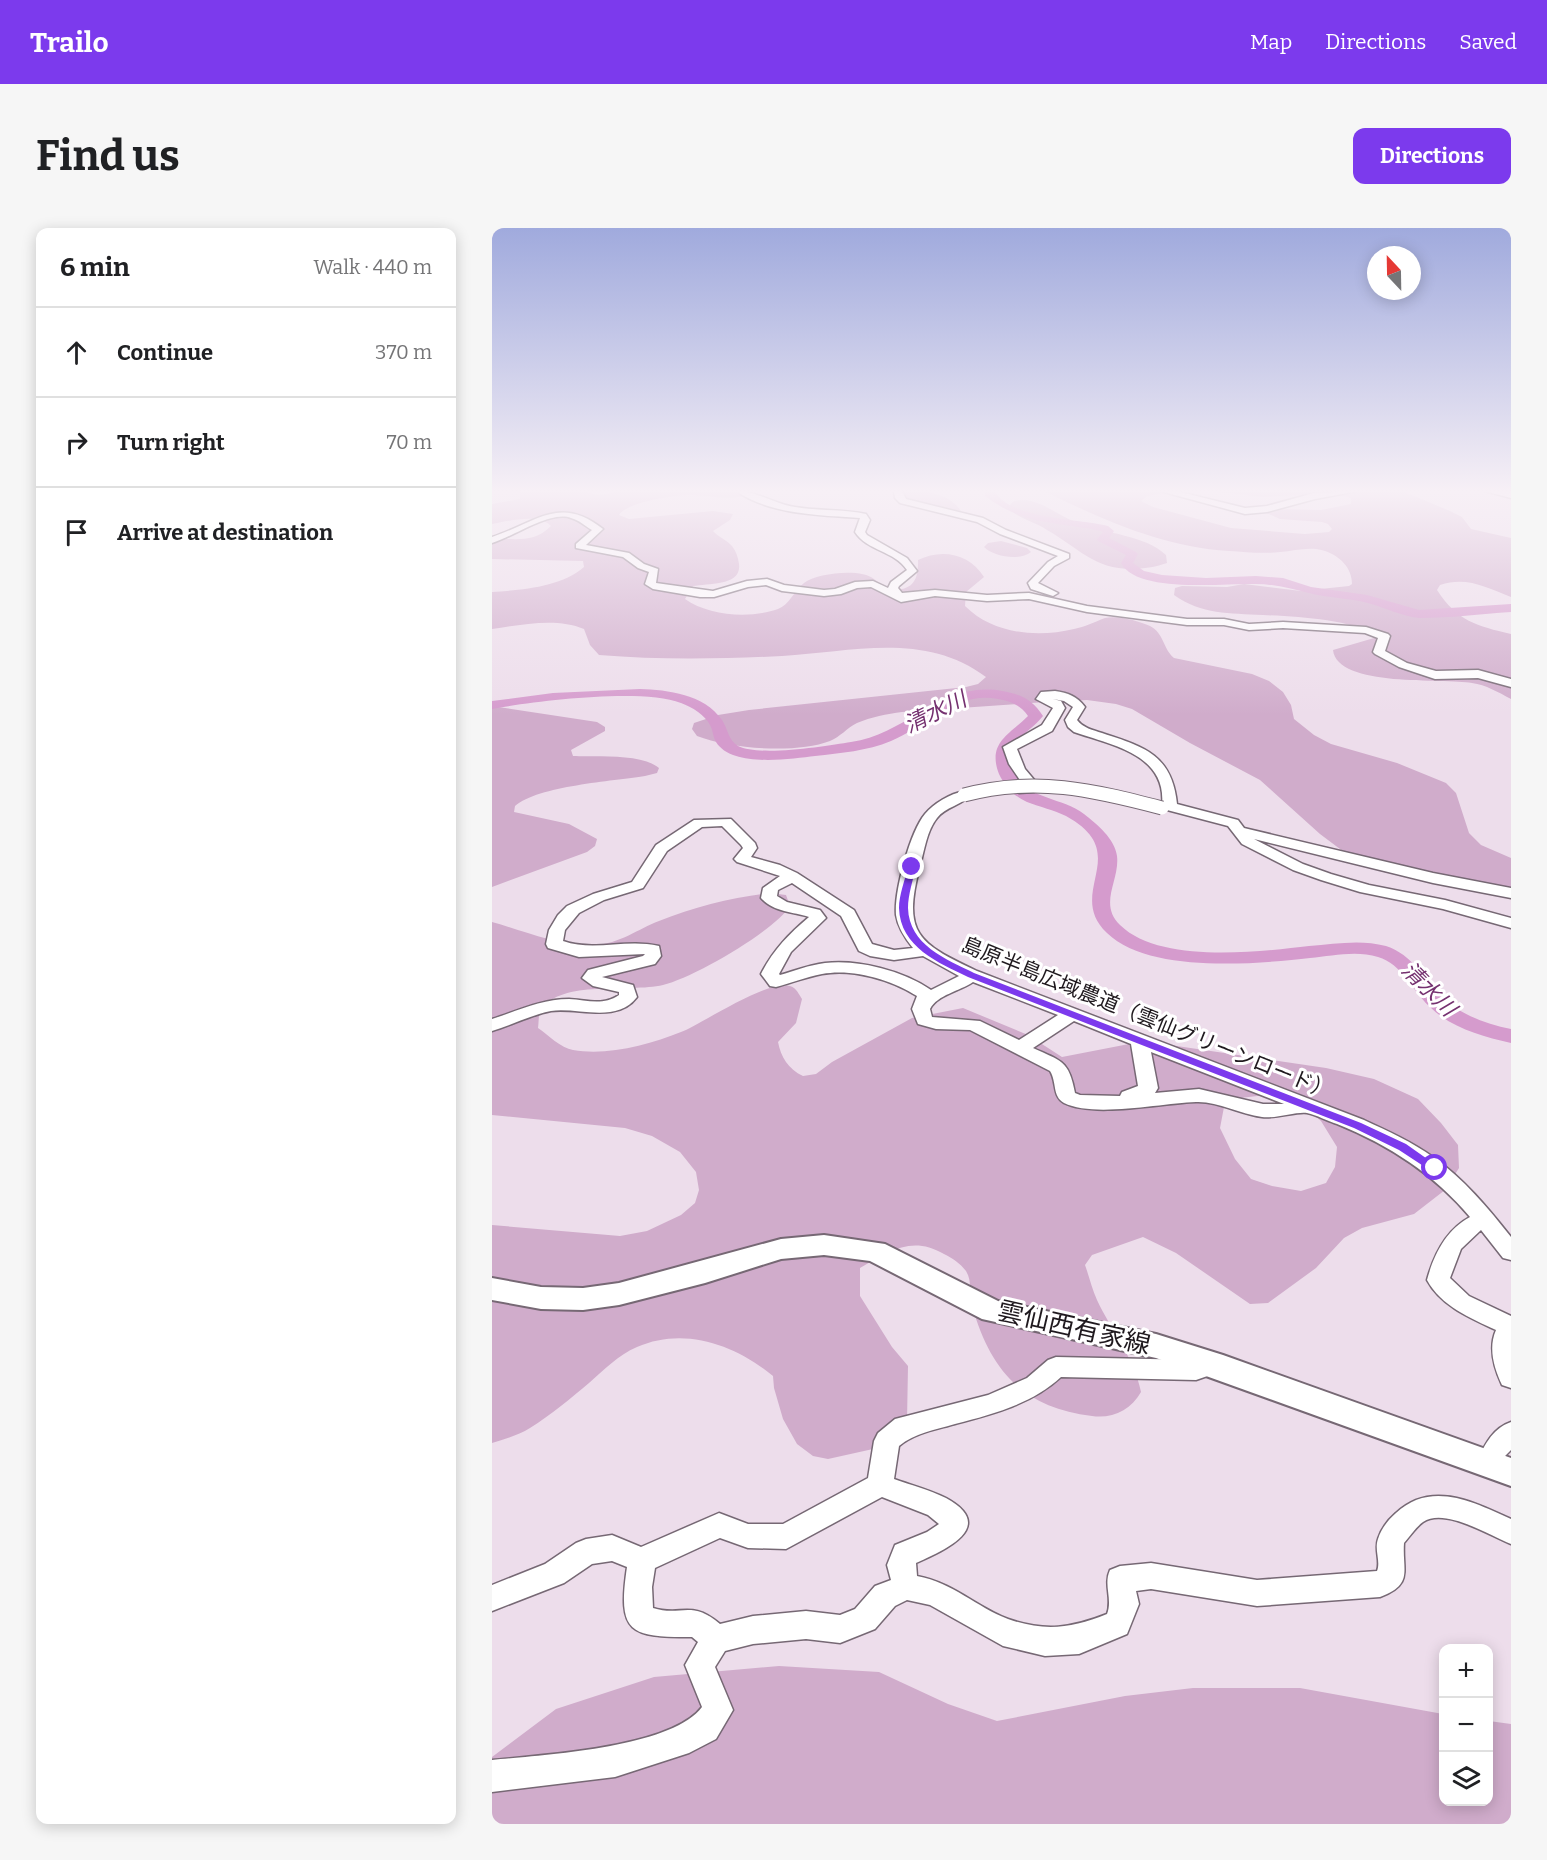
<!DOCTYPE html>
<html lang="en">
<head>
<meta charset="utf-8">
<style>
  :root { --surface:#fff; --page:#f6f6f6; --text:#202124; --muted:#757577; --line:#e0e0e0; --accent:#7c3aed }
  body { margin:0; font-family:Bitter,"Noto Sans JP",serif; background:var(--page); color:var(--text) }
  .controls { position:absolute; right:18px; bottom:18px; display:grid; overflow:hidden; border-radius:12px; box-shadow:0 3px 15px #0003 }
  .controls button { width:54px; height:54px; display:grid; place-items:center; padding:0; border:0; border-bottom:2px solid var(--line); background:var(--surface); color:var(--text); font:30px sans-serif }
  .compass { position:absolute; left:875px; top:18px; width:54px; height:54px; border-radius:50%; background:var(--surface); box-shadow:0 3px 15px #0003; rotate:338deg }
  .stop { position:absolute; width:18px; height:18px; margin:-14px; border:4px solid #7c3aed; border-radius:50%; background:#fff }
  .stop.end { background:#7c3aed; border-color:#fff; box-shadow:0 2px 6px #0008 }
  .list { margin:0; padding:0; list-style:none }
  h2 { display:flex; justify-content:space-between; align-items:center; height:78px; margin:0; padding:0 24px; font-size:26px }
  h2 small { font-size:20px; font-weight:400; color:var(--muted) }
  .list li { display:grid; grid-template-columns:39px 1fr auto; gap:18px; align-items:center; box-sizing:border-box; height:90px; padding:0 24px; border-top:2px solid var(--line) }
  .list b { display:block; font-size:22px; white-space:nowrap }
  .list em { font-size:20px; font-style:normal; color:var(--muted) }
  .icon { flex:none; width:33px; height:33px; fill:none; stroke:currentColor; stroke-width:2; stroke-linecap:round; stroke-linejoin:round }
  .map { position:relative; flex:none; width:1019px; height:1596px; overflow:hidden; border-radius:12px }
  header { display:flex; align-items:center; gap:36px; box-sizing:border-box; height:84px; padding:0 30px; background:var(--accent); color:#fff }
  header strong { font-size:28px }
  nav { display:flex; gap:33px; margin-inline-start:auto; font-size:21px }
  .intro { display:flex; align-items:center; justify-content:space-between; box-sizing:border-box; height:144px; padding:0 36px }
  h1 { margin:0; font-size:42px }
  .button { padding:15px 27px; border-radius:12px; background:var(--accent); color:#fff; font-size:21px; font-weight:700 }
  main { display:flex; gap:36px; padding:0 36px }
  aside { flex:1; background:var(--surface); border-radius:12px; box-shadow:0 3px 15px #0003 }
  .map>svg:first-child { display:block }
  .green { fill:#d0accb; fill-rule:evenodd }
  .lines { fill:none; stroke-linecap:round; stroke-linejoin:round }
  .river { fill:#d59bcd; fill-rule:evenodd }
  .minor-casing { stroke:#766874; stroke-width:3 }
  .major-casing { stroke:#766874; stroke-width:4 }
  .minor { fill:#fff; fill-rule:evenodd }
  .major { fill:#fff; fill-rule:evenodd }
  .minor-bridge-casing { stroke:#766874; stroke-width:15; stroke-linecap:butt }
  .minor-bridge { stroke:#fff; stroke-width:13 }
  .route { fill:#7c3aed }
  .labels { text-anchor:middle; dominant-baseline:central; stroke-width:6; stroke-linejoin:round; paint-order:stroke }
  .street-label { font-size:21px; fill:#1f191e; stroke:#fff }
  .water-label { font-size:22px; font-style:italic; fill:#753170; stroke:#fff }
  .near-street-label { font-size:26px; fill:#1f191e; stroke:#fff }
</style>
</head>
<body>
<header>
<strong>Trailo</strong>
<nav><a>Map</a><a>Directions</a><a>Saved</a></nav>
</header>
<div class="intro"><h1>Find us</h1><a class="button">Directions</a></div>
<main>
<aside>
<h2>6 min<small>Walk · 440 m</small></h2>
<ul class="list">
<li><svg class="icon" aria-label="ahead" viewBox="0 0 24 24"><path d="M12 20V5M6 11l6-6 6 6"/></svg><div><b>Continue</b></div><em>370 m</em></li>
<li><svg class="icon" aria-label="right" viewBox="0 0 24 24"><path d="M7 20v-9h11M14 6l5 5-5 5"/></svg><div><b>Turn right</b></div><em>70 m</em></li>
<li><svg class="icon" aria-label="arrive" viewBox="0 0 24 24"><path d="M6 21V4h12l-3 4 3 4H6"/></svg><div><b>Arrive at destination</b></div></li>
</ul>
</aside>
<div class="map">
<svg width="1019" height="1596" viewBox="0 0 1019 1596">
  <rect width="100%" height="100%" fill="#edddeb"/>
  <path class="green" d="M28,263H90L106,267L131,263L257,264L253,268C229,272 219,267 197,267C182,267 135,274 127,287L137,291L221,283L241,286L238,292L221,303C226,309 235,312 240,318C244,323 246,329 247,336C250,358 216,355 201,358L193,371C217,388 258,391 286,381C297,377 302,363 312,355C325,345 369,340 382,351C386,353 389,358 391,361C415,364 427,359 426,332C450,320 478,326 492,349L474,364L473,378C501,406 545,410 582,401C593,399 602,394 613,390C625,387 647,393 658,398C672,405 671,421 682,430L760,446L777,453L791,464L799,477L802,491L822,507L839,516L905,535L954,555L964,565L977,605L989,617L1019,630V671L913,645L852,624L828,606L768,552L698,515L640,481L624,476L595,472L554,474L410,484C395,486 379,489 365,495C355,500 348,509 338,513C304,526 238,521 205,508L200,501L202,495L226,487L257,482L474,459L486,456L494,449C433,403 359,424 290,428C229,431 167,432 107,427L98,417L92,401C64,389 29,397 0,401V364C30,362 69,359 92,339L91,333L0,331V311C23,310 41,316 59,298C46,285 17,293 0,296V276L28,271Z
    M397,263C422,263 453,260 469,283L421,275Z
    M552,263H685L655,268L649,273L661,279L739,300L813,306L837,304L840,301L836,296L830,294L788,291L770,283L777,281L829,282L859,276V270L842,265L771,269L719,263H910L958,283L970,289L979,301L1019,310V369C994,359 974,348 948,357L945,362C965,393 985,398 1019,406V471C1006,464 994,457 980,455C952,450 845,460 841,422L889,408C854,391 810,389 771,387C737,385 710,387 682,367L683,360L690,358L735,359L752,356L809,363L857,358L860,356C860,340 848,328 833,323C818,318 803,323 788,324C771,326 754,324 737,323C671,319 611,292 552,263Z
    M530,272C552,273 566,288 586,295C614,306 653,307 674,327L675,335C664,339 654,340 643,341C602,342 587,320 555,302C543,294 530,292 518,282V277L522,273Z
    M509,313L535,320L539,324C528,333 502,329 492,319L496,315Z
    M0,478L105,494L113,499V503L79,522L81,528C104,529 149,525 167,540L165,545L153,548C121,553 46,558 23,578L22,584L77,596L105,611L103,618L95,624L0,659Z
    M278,665L294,667L298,678C281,704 201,750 171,757C137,765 69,751 49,782C46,787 47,794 46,800C56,807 69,820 81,822C115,828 157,817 189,804C209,797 283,745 302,760C305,762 308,768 310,771L304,795L286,814C289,829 296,841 311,848L324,846L340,834L420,790L471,780L536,807L570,829L637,816L678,817L834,840L882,851L926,871L949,895L966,917L967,940L953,962L922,986L870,1000L852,1010L824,1040L776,1075L758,1076L684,1025L651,1009L600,1027L593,1037C597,1048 600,1061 605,1072C620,1104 642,1129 649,1164C639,1182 620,1191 600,1188C530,1179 499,1143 480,1078C476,1067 481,1054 474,1043C468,1035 460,1030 452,1026C420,1007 397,1023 368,1040V1068L400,1119L416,1138L415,1193L381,1221L336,1231L321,1228L305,1216L291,1191L282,1160L281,1148C244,1117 192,1098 145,1119C126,1127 112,1142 97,1155C79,1170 59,1187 38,1200C27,1207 13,1211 0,1215V997L128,1008L155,1003L189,987L203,975L207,962L204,944L188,924L160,908L133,900L0,887V694C32,703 69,719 103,717C127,716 146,701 167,693C202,679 241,669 278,665ZM774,867L805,873L829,893L845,919L843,939L834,955L809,963L780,958L759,951L743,931L728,900L732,879L748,870Z
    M287,1438L387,1444L456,1476L505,1493L633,1468L701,1460H808L951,1486V1574H996L997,1493L1019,1496V1596H0V1529L64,1481L162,1449Z"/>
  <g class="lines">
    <path class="river" d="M493,263H503C516,291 588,291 616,298L622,303L617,310L644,324L646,326L641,335L652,343L670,347L714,350L764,348L791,350L819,359L875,367L927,382L1019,376V384C989,386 958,390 928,390C911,389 892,379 876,375C857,370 836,370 817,365C799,361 783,356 764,356C734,355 645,366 629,335L634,327L606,313L605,311L611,304L609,303C563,293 533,298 493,268Z
      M148,461C176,462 212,466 230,492C236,501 236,512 246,518C268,529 334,518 359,514C416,506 450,452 510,463C529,466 541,472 551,488C542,500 527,507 520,521C516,528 518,535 522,542C535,573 569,568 592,586C605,596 623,611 625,628C628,652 606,676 628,697C668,736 766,724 817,718C843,716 868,711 894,718C921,727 931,750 950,769C969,787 994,796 1019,801V815C989,808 959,800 937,778C920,762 910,736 886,729C864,722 840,728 818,730C764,736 657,746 615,705C572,664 643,626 574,588C562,582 548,579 535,574C523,569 513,559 507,546C495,515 517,507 536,488C529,477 518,473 506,471C464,463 435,498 399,513C375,523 349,525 323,528C298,531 240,540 224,514C221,509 221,502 218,497C213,487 200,479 189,475C149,460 44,473 0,481V473L61,465Z"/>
    <g class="minor-casing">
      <path id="minor" d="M244,263C265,263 282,276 303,279C327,283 351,281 374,286L378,292L373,304L375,307L415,330L425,343L407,358L406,360L410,365L443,362L495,367L537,365L595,378L695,391H732L757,396L791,394L874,399L896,406L898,408L893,423L915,435L944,443L986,442L1019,451V459L986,450L943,451L907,439L883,426L881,424L886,410L873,405L791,400L757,402L732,397H695L595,384L537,371L495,373L443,368L409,374L379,359L365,360L349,366L332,368L290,363L274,357L256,359L222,369H208L161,361L153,356L157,344L146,340L131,329L84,320V316L100,302C93,298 87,292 79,290C59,282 21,309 0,315V309C43,295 68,266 111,301L94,317L137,325L152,336L166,341L164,355L221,363L255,353L275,351L292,357L332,362L343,361L363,354L381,353L396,360L399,354L415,342C403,323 375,323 363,304L368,290C327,287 279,287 244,263Z
        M402,263H410L414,271L491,290L514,302L577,326V330L562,338L546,355L566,365L561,368L539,361L536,355L556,334L566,328L508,306L485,294L408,275L403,270Z
        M668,263H684L753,280L775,278L822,265L866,263L823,271L775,284L753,286Z
        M993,263L1019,264V270Z
        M563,463C576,465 585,468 593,479L585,492C591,500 601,502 610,505C653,519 680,527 685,576L746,592L752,600L941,645L1019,660V670L941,655L762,611L811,636L839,646L877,657L953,672L1019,690V700L951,681L868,664L829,652L801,642L750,616L736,598L675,582L670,577C675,526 619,517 582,504L576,499L573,492L581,479L572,473L561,471L569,473L573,480L560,503L525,521L533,541L549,560L542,564L527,565L525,562L527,559L532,558L517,536L511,519L550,497L561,480L544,471L549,464Z
        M472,563L479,567C470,577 453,579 445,590C435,602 432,623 428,638C410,706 426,715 485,743L872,892C896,903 920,914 941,929C972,951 996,980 1019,1009V1032L1011,1030L989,1002L969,1021L958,1050L977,1068L1019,1088V1160L1010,1157C1002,1140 996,1120 1004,1102C978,1090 949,1078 935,1052C942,1026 954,1002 978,989C942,946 897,917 845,896C835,893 825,887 815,885C806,883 783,891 770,889C748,886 725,873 704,874C670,875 602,890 572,875C560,868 565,854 558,843L478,802L444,801L426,796L420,781L425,768C400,752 360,740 330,746C314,749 299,755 284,759L278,758L269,746C281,722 297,706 317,689C301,684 281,684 269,670L271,660L288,648L245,634L242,631L251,620L249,617L230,598L210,599L175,623L151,660L112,672L87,685L73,702L71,713C103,724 134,710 167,718L169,728L163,736L110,749L141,757L145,769C125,796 86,779 59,783C39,787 20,797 0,803V791C25,783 50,771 77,771C95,772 111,778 127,767V764L101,758L90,750L96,742L151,728L153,726L87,729L56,720L54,716L57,702L66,687L75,678L101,666L140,654L164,617L202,592L239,591L263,615L265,620L259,629L288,637L305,645L362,682L380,716L402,722L421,720C413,710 406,700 404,687C402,664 418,604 433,586C442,575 458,566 472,563ZM300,655L349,688L367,723L378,728L402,732L431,728L467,748L439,762C412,743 366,731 333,735C317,737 302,743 288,747L287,746L299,724L334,690L328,682L295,674L285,668L286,662ZM481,754L566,787L527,812L488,793L440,789L438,781C445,767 468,763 481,754ZM582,793L639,816L646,858L630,864L628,868L588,867L583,865C577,832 569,833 541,820ZM659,824L792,876H771L707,861L663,865L666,860Z
        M719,1127L727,1130L731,1137L727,1144L704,1152L569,1149C540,1176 501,1186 463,1196C442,1202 423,1205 407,1218L402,1251C419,1257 438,1262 454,1270C507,1299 451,1323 424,1335L425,1348C462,1355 484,1379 516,1391C553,1404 580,1400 615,1386C621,1371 611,1357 618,1342L628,1338L659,1335L765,1352L885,1343C889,1333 882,1322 886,1311C889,1301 896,1292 904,1285C939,1252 982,1274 1019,1291V1316C998,1308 953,1279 931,1294C924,1299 918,1308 912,1315C910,1343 922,1356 888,1369L765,1378L659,1361L644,1363L647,1376L635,1406L587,1426L553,1428L511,1418L438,1377L415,1372L403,1378L383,1401L348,1415L314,1411L261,1416L233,1423L223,1439L241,1482L224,1511L197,1525L123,1549L0,1564V1532C51,1527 179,1520 210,1479L193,1437L206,1414L200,1409C138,1409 125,1406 135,1339L120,1333L100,1336L72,1355L0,1383V1357L53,1336L84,1315L94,1311L120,1307L149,1319L227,1285L256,1296H291L376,1250L382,1213L386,1205L403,1191L496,1167L535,1150L556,1132L564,1129L704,1132ZM390,1269L436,1287L447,1296L435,1304L403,1317L395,1337L399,1352L383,1358L363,1381L348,1387L314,1383L261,1388L228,1396C199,1371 189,1389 161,1380L160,1359L163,1340L228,1310L256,1320L294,1321Z
        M1019,1194V1222L1013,1228L1005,1245L996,1248L987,1245L983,1237C992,1219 999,1201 1019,1194Z"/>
    </g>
    <g class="major-casing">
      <path id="major" d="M332,1007L393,1016L506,1073L664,1106L731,1127L1019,1230V1258L664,1130L490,1091L378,1033L332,1027L289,1031L213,1055L127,1077L91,1082L49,1081L0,1072V1050L49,1059L91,1060L127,1055L289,1011Z"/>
    </g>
    <use href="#minor" class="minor"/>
    <use href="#major" class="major"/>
    <g class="minor-bridge-casing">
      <path id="minor-bridge" d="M472,567C543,548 601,562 670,580"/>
    </g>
    <use href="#minor-bridge" class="minor-bridge"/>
  </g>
  <linearGradient id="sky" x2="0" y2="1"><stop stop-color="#a0aadd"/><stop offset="0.54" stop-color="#f7f0f6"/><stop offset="1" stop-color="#f7f0f6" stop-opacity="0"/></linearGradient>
  <rect width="1019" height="487" fill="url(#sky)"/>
  <path class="route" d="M420,636L424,639C421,652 416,667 416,680C417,717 454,731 482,745L869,895L914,916L948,940L947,943H939L907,922L862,900L476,749C447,735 408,719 407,680C407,667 413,652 416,639Z"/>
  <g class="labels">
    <g class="street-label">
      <text transform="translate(655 790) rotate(22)">島原半島広域農道（雲仙グリーンロード）</text>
    </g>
    <g class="water-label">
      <text transform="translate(443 484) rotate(-26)">清水川</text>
      <text transform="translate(937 761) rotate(45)">清水川</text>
    </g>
    <g class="near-street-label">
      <text transform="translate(582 1100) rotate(13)">雲仙西有家線</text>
    </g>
  </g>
</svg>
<div class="controls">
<button>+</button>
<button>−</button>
<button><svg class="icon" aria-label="layers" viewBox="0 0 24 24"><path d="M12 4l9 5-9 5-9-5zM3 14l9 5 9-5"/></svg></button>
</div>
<svg class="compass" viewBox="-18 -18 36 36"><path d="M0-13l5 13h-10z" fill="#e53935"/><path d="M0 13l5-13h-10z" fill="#757577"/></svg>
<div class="stop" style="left:943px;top:940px"></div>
<div class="stop end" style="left:420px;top:639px"></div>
</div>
</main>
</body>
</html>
